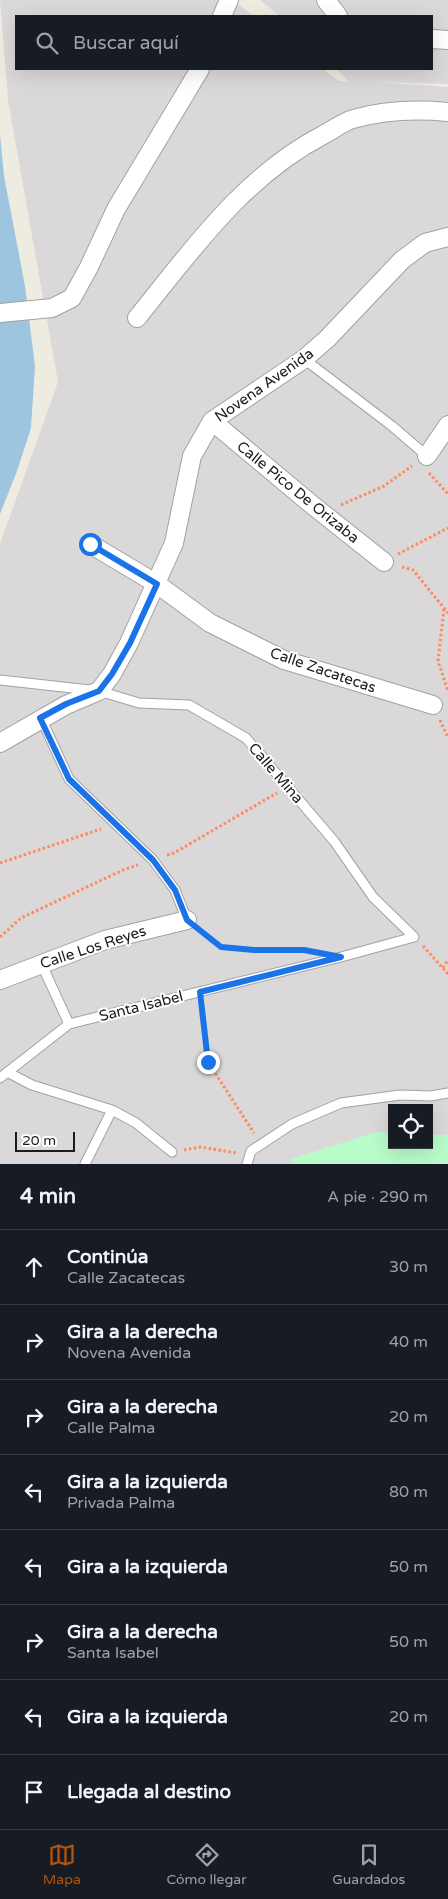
<!DOCTYPE html>
<html lang="es">
<head>
<meta charset="utf-8">
<style>
  :root { --surface:#171b24; --page:#242831; --text:#f1f3f6; --muted:#9ea1a6; --line:#363941; --accent:#b45309 }
  body { margin:0; font-family:"Varela Round",sans-serif; background:var(--page); color:var(--text) }
  .controls { position:absolute; right:15px; bottom:15px; display:grid; overflow:hidden; border-radius:0px; box-shadow:0 5px 20px #0002 }
  .controls button { width:45px; height:45px; display:grid; place-items:center; padding:0; border:0; border-bottom:1px solid var(--line); background:var(--surface); color:var(--text); font:25px sans-serif }
  .scale { position:absolute; left:15px; bottom:12px; width:60px; box-sizing:border-box; padding-left:5px; border:2px solid #1b1b1b; border-top:0; font-size:14px; line-height:18px; white-space:nowrap; color:#1b1b1b; -webkit-text-stroke:4px #fff; paint-order:stroke }
  .stop { position:absolute; width:15px; height:15px; margin:-11px; border:4px solid #1a73e8; border-radius:50%; background:#fff }
  .stop.end { background:#1a73e8; border-color:#fff; box-shadow:0 1px 5px #0008 }
  .list { margin:0; padding:0; list-style:none }
  h2 { display:flex; justify-content:space-between; align-items:center; height:65px; margin:0; padding:0 20px; font-size:21px }
  h2 small { font-size:16px; font-weight:400; color:var(--muted) }
  .list li { display:grid; grid-template-columns:32px 1fr auto; gap:15px; align-items:center; box-sizing:border-box; height:75px; padding:0 20px; border-top:1px solid var(--line) }
  .list b { display:block; font-size:19px; white-space:nowrap }
  .list p { margin:0; font-size:16px; white-space:nowrap; color:var(--muted) }
  .list em { font-size:16px; font-style:normal; color:var(--muted) }
  .icon { flex:none; width:28px; height:28px; fill:none; stroke:currentColor; stroke-width:2; stroke-linecap:round; stroke-linejoin:round }
  .map { position:relative; flex:none; width:448px; height:1164px; overflow:hidden }
  .search { position:absolute; background:var(--surface); box-shadow:0 5px 20px #0002; left:15px; right:15px; top:15px; height:55px; display:flex; align-items:center; gap:12px; box-sizing:border-box; padding:0 18px; border-radius:0px; color:var(--muted); font-size:19px }
  .sheet { height:665px; background:var(--surface) }
  nav { display:flex; justify-content:space-around; align-items:center; box-sizing:border-box; height:70px; border-top:1px solid var(--line); background:var(--surface); font-size:14px; color:var(--muted) }
  nav a { display:grid; justify-items:center; gap:2px }
  nav .on { color:var(--accent) }
  .map>svg:first-child { display:block }
  .residential { fill:#dad8d8 }
  .park { fill:#b8fcc9 }
  .water { fill:#9dc5df }
  .lines { fill:none; stroke-linecap:round; stroke-linejoin:round }
  .lane-casing { stroke:#a2a2a2; stroke-width:11 }
  .street-casing { stroke:#a2a2a2; stroke-width:20 }
  .path { stroke:#ff8a60; stroke-width:3; stroke-dasharray:2.5 2.5; stroke-linecap:butt }
  .lane { stroke:#fff; stroke-width:9 }
  .street { stroke:#fff; stroke-width:18 }
  .route { stroke:#1a73e8; stroke-width:6 }
  .labels { text-anchor:middle; dominant-baseline:central; stroke-width:4; stroke-linejoin:round; paint-order:stroke }
  .street-label { font-size:15px; fill:#1b1b1b; stroke:#fff }
</style>
</head>
<body>
<div class="map">
<svg width="448" height="1164" viewBox="0 0 448 1164">
  <rect width="100%" height="100%" fill="#eeebe0"/>
  <path class="residential" d="M0,0H232L254,16H16V69H323L339,81H348L336,69H432V16H280L260,0H448V84L373,82L448,87V1135H429V1108H392V1133L377,1132L292,1160L295,1164H0V544L58,382L8,100Z"/>
  <path class="park" d="M377,1132L392,1133V1145H429V1135H448V1164H295L291,1159Z"/>
  <path class="water" d="M0,135L4,176L25,286L35,366L31,428L17,471L0,514Z"/>
  <g class="lines">
    <g class="lane-casing">
      <path id="lane" d="M304,359L392,426L427,456
        M0,680L99,691L139,703L189,705L246,738L334,841L373,897L414,937L341,957L69,1024L0,1078
        M41,718L69,779L153,860L175,890L187,920
        M41,963L69,1024
        M7,1072L32,1085L112,1110L136,1123L172,1152
        M85,1164L112,1110
        M247,1164L251,1151L292,1124L341,1103L400,1095L431,1096L448,1093"/>
    </g>
    <g class="street-casing">
      <path id="street" d="M326,0L338,16
        M222,16L229,0
        M432,39L448,40
        M0,313L52,308L72,298L89,267L116,209L200,69
        M137,318C191,251 244,176 323,135C333,130 343,122 353,119C385,110 416,109 448,112
        M212,421L311,504L384,562
        M427,456L448,425
        M90,544L157,584L210,623L284,660L433,705
        M0,743L66,705L99,691L112,674L129,643L174,543L192,456L212,421L304,359L327,339L402,260L425,243L448,237
        M0,980L105,940L187,920"/>
    </g>
    <path class="path" d="M429,473L448,494
      M341,505L384,486L412,466
      M398,554L448,528
      M402,567L413,570L448,613
      M444,609L438,661L448,691
      M440,720L448,738
      M167,855L174,853L277,793
      M0,863L101,829
      M201,931L221,947L254,951L304,950
      M0,937L21,918L123,870L138,865
      M423,946L448,974
      M443,968L448,960
      M201,1006L208,1062L254,1133
      M184,1150L200,1147L237,1153"/>
    <use href="#lane" class="lane"/>
    <use href="#street" class="street"/>
  </g>
  <g class="lines">
    <path class="route" d="M90,544L157,584L130,643L112,674L99,691L66,704L40,718L69,779L153,860L175,890L187,920L221,947L254,950H304L341,957L200,992L208,1062"/>
  </g>
  <g class="labels">
    <g class="street-label">
      <text transform="translate(264 385) rotate(-35)">Novena Avenida</text>
      <text transform="translate(298 492) rotate(39)">Calle Pico De Orizaba</text>
      <text transform="translate(323 670) rotate(19)">Calle Zacatecas</text>
      <text transform="translate(276 773) rotate(49)">Calle Mina</text>
      <text transform="translate(93 947) rotate(-18)">Calle Los Reyes</text>
      <text transform="translate(141 1006) rotate(-14)">Santa Isabel</text>
    </g>
  </g>
</svg>
<div class="controls">
<button><svg class="icon" aria-label="locate" viewBox="0 0 24 24"><circle cx="12" cy="12" r="6"/><path d="M12 2v4M12 18v4M2 12h4M18 12h4"/></svg></button>
</div>
<div class="scale">20 m</div>
<div class="stop" style="left:90px;top:544px"></div>
<div class="stop end" style="left:208px;top:1062px"></div>
<div class="search"><svg class="icon" aria-label="search" viewBox="0 0 24 24"><circle cx="10" cy="10" r="6"/><path d="M15 15l6 6"/></svg>Buscar aquí</div>
</div>
<section class="sheet">
<h2>4 min<small>A pie · 290 m</small></h2>
<ul class="list">
<li><svg class="icon" aria-label="ahead" viewBox="0 0 24 24"><path d="M12 20V5M6 11l6-6 6 6"/></svg><div><b>Continúa</b><p>Calle Zacatecas</p></div><em>30 m</em></li>
<li><svg class="icon" aria-label="right" viewBox="0 0 24 24"><path d="M7 20v-9h11M14 6l5 5-5 5"/></svg><div><b>Gira a la derecha</b><p>Novena Avenida</p></div><em>40 m</em></li>
<li><svg class="icon" aria-label="right" viewBox="0 0 24 24"><path d="M7 20v-9h11M14 6l5 5-5 5"/></svg><div><b>Gira a la derecha</b><p>Calle Palma</p></div><em>20 m</em></li>
<li><svg class="icon" aria-label="left" viewBox="0 0 24 24"><path d="M17 20v-9H6M10 6l-5 5 5 5"/></svg><div><b>Gira a la izquierda</b><p>Privada Palma</p></div><em>80 m</em></li>
<li><svg class="icon" aria-label="left" viewBox="0 0 24 24"><path d="M17 20v-9H6M10 6l-5 5 5 5"/></svg><div><b>Gira a la izquierda</b></div><em>50 m</em></li>
<li><svg class="icon" aria-label="right" viewBox="0 0 24 24"><path d="M7 20v-9h11M14 6l5 5-5 5"/></svg><div><b>Gira a la derecha</b><p>Santa Isabel</p></div><em>50 m</em></li>
<li><svg class="icon" aria-label="left" viewBox="0 0 24 24"><path d="M17 20v-9H6M10 6l-5 5 5 5"/></svg><div><b>Gira a la izquierda</b></div><em>20 m</em></li>
<li><svg class="icon" aria-label="arrive" viewBox="0 0 24 24"><path d="M6 21V4h12l-3 4 3 4H6"/></svg><div><b>Llegada al destino</b></div></li>
</ul>
</section>
<nav>
<a class="on"><svg class="icon" aria-label="map" viewBox="0 0 24 24"><path d="M3 6l6-2 6 2 6-2v14l-6 2-6-2-6 2zM9 4v14M15 6v14"/></svg>Mapa</a>
<a><svg class="icon" aria-label="directions" viewBox="0 0 24 24"><path d="M12 3l9 9-9 9-9-9zM9 14v-3h6M13 9l2 2-2 2"/></svg>Cómo llegar</a>
<a><svg class="icon" aria-label="saved" viewBox="0 0 24 24"><path d="M7 4h10v16l-5-4-5 4z"/></svg>Guardados</a>
</nav>
</body>
</html>
